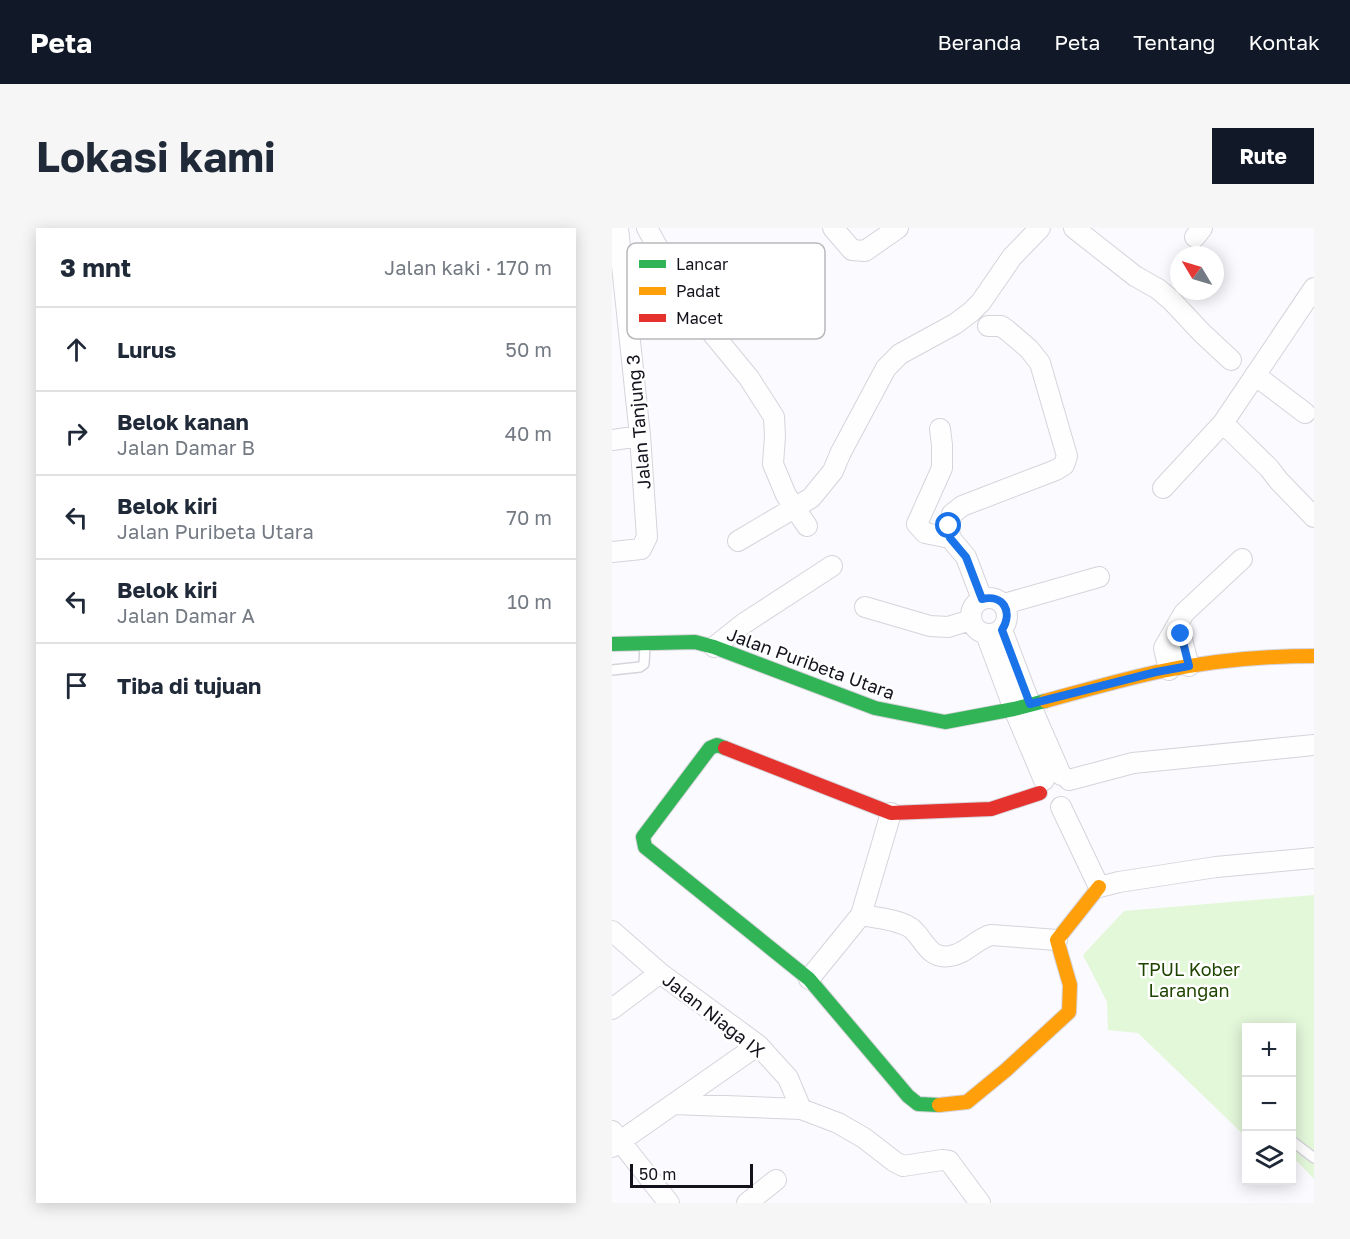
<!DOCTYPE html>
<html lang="id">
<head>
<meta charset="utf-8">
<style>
  :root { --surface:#fff; --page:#f6f6f7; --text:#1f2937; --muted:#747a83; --line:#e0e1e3; --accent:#111827 }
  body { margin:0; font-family:"Golos Text",sans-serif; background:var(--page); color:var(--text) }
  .controls { position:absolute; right:18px; bottom:18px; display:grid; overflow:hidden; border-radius:0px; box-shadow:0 3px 15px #0003 }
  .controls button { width:54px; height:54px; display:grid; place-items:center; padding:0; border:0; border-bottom:2px solid var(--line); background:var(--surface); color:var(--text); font:30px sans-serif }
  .compass { position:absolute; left:558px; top:18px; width:54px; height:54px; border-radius:50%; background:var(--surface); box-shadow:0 3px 15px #0003; rotate:308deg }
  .scale { position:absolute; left:18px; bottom:15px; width:123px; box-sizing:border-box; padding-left:6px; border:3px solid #15121c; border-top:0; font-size:16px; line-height:21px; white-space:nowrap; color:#15121c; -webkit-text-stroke:4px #fff; paint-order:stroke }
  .stop { position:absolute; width:18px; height:18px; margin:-14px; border:4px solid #1a73e8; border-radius:50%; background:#fff }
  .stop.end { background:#1a73e8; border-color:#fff; box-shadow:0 2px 6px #0008 }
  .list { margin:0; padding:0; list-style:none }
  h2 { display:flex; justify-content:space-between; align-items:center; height:78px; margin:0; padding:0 24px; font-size:26px }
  h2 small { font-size:20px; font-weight:400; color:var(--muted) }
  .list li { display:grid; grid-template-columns:39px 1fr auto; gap:18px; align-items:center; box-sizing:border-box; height:84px; padding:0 24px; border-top:2px solid var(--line) }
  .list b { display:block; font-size:22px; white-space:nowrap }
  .list p { margin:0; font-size:20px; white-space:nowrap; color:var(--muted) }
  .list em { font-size:20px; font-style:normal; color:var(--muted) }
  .icon { flex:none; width:33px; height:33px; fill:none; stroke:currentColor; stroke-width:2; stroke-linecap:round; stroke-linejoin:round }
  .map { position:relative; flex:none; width:702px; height:975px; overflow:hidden; border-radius:0px }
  header { display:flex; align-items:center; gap:36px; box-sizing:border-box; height:84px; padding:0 30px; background:var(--accent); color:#fff }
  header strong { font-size:28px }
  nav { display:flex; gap:33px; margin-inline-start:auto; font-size:21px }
  .intro { display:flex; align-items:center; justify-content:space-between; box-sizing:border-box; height:144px; padding:0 36px }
  h1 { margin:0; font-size:42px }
  .button { padding:15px 27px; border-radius:0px; background:var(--accent); color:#fff; font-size:21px; font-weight:700 }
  main { display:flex; gap:36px; padding:0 36px }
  aside { flex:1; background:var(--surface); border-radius:0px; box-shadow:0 3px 15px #0003 }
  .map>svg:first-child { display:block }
  .green { fill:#e3f7d9 }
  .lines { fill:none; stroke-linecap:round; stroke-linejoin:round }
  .lane-casing { stroke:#d6d4db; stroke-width:12 }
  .street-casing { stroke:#d6d4db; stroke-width:22 }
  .fast-casing { stroke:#d6d4db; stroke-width:16 }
  .slow-casing { stroke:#d6d4db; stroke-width:16 }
  .jam-casing { stroke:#d6d4db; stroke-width:16 }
  .lane { stroke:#fefeff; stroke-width:9 }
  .street { stroke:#fefeff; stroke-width:20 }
  .fast { stroke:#30b455; stroke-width:14 }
  .slow { stroke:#ff9f0a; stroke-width:14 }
  .jam { stroke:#e5322d; stroke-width:14 }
  .route { stroke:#1a73e8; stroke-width:8 }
  .labels { text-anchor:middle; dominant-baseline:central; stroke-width:5; stroke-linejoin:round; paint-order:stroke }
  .street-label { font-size:18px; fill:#15121c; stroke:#fff }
  .park-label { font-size:18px; fill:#1f4400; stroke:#fff }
  .key { fill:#fff; stroke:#b9b8bb; stroke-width:1.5 }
  .key-label { font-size:16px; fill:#15121c }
</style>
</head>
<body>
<header>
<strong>Peta</strong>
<nav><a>Beranda</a><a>Peta</a><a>Tentang</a><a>Kontak</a></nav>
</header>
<div class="intro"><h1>Lokasi kami</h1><a class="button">Rute</a></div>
<main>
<aside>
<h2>3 mnt<small>Jalan kaki · 170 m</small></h2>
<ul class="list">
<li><svg class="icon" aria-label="ahead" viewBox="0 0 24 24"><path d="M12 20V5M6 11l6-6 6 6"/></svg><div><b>Lurus</b></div><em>50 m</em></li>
<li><svg class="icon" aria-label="right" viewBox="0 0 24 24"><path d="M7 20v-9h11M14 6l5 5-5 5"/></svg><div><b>Belok kanan</b><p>Jalan Damar B</p></div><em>40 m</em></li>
<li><svg class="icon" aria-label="left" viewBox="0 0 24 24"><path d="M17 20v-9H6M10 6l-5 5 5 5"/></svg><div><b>Belok kiri</b><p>Jalan Puribeta Utara</p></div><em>70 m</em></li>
<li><svg class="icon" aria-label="left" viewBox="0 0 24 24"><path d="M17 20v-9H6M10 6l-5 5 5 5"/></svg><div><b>Belok kiri</b><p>Jalan Damar A</p></div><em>10 m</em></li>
<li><svg class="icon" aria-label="arrive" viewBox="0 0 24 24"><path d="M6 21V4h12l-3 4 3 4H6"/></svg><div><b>Tiba di tujuan</b></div></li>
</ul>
</aside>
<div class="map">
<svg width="702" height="975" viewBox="0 0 702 975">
  <rect width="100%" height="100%" fill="#fbfafe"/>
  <path class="green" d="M702,667V951L686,934L680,932V800H634V909L526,805L496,802L495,774L471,727L512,683Z"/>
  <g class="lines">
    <g class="lane-casing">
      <path id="lane" d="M0,442L28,439L32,436L33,417
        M680,913L702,930"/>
    </g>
    <g class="street-casing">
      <path id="street" d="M35,0L77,77L137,150L162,189L163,208L161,236L174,267L195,298
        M221,0L240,22L253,23L286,0
        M462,0L523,48L546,61L559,72L590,105L619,132
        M583,9L590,0
        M643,147L693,185
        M611,195L657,240L667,253L702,289
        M328,201L330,217V240L305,296L313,305L338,310
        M0,212L28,208
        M551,260L611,195L702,60
        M126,313L199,270L221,243L229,224L274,140L288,126L343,96L359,84L369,74L400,29L428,0
        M0,324L29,321L35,309L28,208L6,0
        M359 388a18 18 0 1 1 36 0a18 18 0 1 1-36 0Z
        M370,371L354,329L338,310L337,298L340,286L350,278L444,242L452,237L455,228L428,135L417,121L396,103L389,98H376
        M392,376L487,349
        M253,379L318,398L336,399L359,392
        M566,397L577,438
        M390,402L418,476L449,547
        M374,406L402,481L432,552
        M102,419L131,396L220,338
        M557,442L552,420L572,385L630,331
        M457,552L521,535L702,517
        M449,579L487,659L507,654L604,639L702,630
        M249,687C264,690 286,691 299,700C312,710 316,732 338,728C354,726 364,711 379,707L445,712
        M0,703L48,745L146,817L176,850L189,881
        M197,751L249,687L279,585
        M0,781L48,745
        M62,876L189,881L226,895L252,910L283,934L291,938L330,932L337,933L368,975
        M0,903L57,975
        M0,919L146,817
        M135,975L164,952"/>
    </g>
    <g class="fast-casing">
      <path id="fast" d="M0,416L83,414L102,419L263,480L333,494L402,481L433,473
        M113,520L105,517L98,520L31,609L33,619L197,751L296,868L306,876L327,877"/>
    </g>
    <g class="slow-casing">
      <path id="slow" d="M433,473C470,463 508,452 545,444C597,433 649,428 702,428
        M327,877L355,874L394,842L457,784L458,757L445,712L487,659"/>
    </g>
    <g class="jam-casing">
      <path id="jam" d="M113,520L279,585L379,581L428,565"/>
    </g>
    <use href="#lane" class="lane"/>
    <use href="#street" class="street"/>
    <use href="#fast" class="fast"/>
    <use href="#slow" class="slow"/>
    <use href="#jam" class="jam"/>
  </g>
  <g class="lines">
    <path class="route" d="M337,298L338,310L354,329L370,371C392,366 401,384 390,402L418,476L544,444L577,438L569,406"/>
  </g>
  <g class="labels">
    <g class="street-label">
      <text transform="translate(26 194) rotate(-95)">Jalan Tanjung 3</text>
      <text transform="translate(199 435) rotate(20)">Jalan Puribeta Utara</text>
      <text transform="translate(102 787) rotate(38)">Jalan Niaga IX</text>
    </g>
    <g class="park-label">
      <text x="577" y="741">TPUL Kober<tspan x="577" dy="21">Larangan</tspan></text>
    </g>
  </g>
  <rect x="15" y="15" width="198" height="96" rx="9" class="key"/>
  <rect x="27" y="32" width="27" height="8" fill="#30b455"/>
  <rect x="27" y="59" width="27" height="8" fill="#ff9f0a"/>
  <rect x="27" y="86" width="27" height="8" fill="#e5322d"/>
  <g class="key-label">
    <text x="64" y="42">Lancar</text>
    <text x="64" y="69">Padat</text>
    <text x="64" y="96">Macet</text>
  </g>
</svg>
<div class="controls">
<button>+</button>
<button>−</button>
<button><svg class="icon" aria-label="layers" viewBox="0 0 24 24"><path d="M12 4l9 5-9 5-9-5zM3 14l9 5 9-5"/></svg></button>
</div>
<svg class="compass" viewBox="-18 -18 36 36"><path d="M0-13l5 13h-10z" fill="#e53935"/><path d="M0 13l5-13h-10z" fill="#747a83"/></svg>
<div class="scale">50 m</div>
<div class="stop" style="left:337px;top:298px"></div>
<div class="stop end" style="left:569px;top:406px"></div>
</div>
</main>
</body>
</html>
